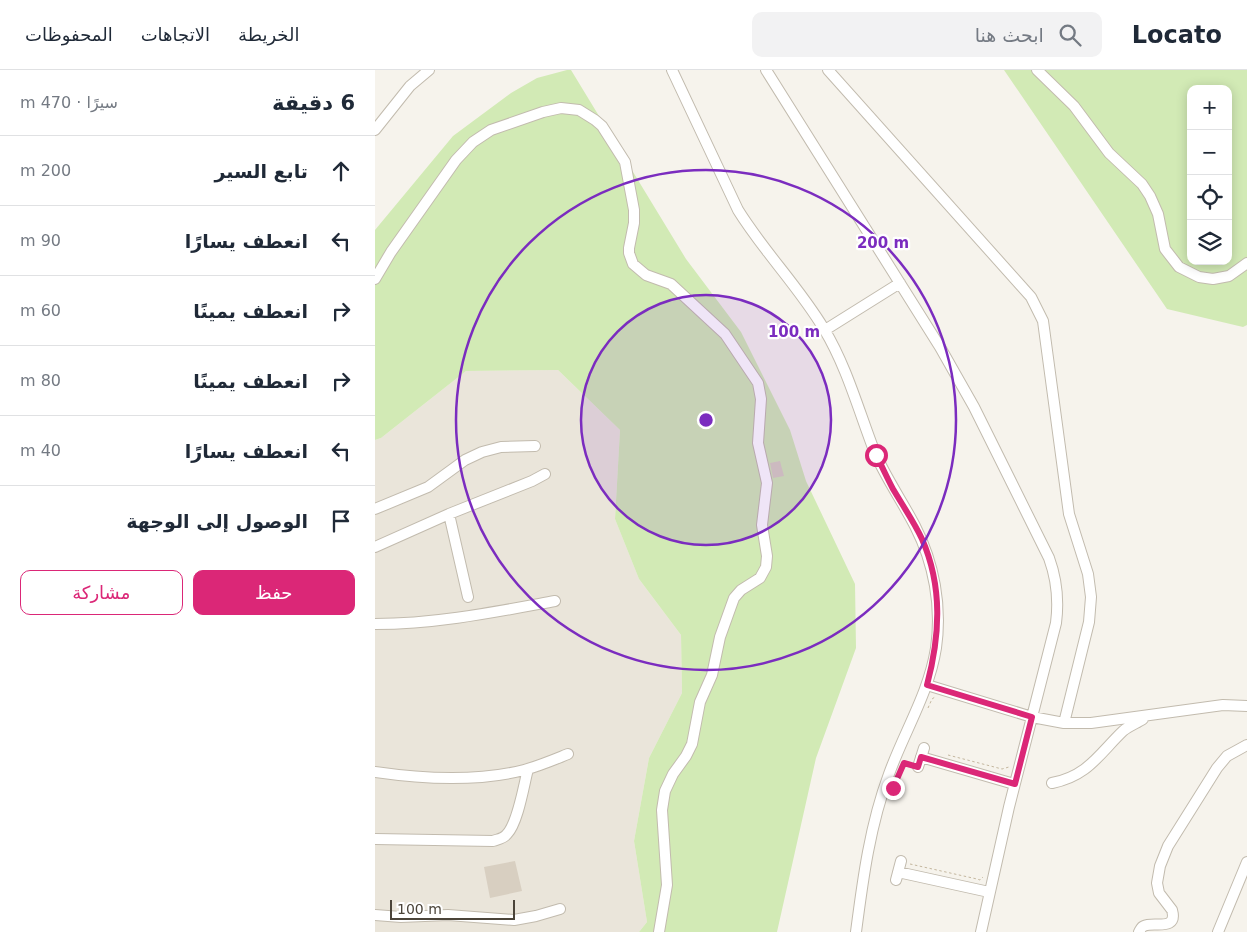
<!DOCTYPE html>
<html lang="ar">
<head>
<meta charset="utf-8">
<style>
  :root { --surface:#fff; --page:#f2f2f3; --text:#1f2937; --muted:#747a83; --line:#e0e1e3; --accent:#db2777 }
  body { margin:0; font-family:"DejaVu Sans",Vazirmatn,sans-serif; background:var(--page); color:var(--text); direction:rtl }
  .controls { position:absolute; right:15px; top:15px; display:grid; overflow:hidden; border-radius:10px; box-shadow:0 2px 12px #0003 }
  .controls button { width:45px; height:45px; display:grid; place-items:center; padding:0; border:0; border-bottom:1px solid var(--line); background:var(--surface); color:var(--text); font:25px sans-serif }
  .scale { position:absolute; left:15px; bottom:12px; width:125px; box-sizing:border-box; padding-left:5px; border:2px solid #4b4439; border-top:0; font-size:14px; line-height:18px; white-space:nowrap; color:#4b4439; -webkit-text-stroke:4px #fff; paint-order:stroke }
  .stop { position:absolute; width:15px; height:15px; margin:-11px; border:4px solid #db2777; border-radius:50%; background:#fff }
  .stop.end { background:#db2777; border-color:#fff; box-shadow:0 1px 5px #0008 }
  .list { margin:0; padding:0; list-style:none }
  h2 { display:flex; justify-content:space-between; align-items:center; height:65px; margin:0; padding:0 20px; font-size:21px }
  h2 small { font-size:16px; font-weight:400; color:var(--muted) }
  .list li { display:grid; grid-template-columns:32px 1fr auto; gap:15px; align-items:center; box-sizing:border-box; height:70px; padding:0 20px; border-top:1px solid var(--line) }
  .list b { display:block; font-size:19px; white-space:nowrap }
  .list em { font-size:16px; font-style:normal; color:var(--muted) }
  .actions { display:flex; gap:10px; padding:15px 20px }
  .actions a { flex:1; padding:11px 0; border:1px solid var(--accent); border-radius:10px; text-align:center; font-size:18px; color:var(--accent) }
  .actions .main { background:var(--accent); color:#fff }
  .icon { flex:none; width:28px; height:28px; fill:none; stroke:currentColor; stroke-width:2; stroke-linecap:round; stroke-linejoin:round }
  .map { position:relative; flex:none; width:872px; height:862px; overflow:hidden; direction:ltr }
  header { display:flex; align-items:center; gap:30px; box-sizing:border-box; height:70px; padding:0 25px; background:var(--surface); border-bottom:1px solid var(--line) }
  header strong { font-size:24px }
  nav { display:flex; gap:28px; margin-inline-start:auto; font-size:18px }
  .search { width:350px; height:45px; background:var(--page); display:flex; align-items:center; gap:12px; box-sizing:border-box; padding:0 18px; border-radius:10px; color:var(--muted); font-size:19px }
  main { display:flex }
  aside { flex:1; background:var(--surface) }
  .map>svg:first-child { display:block }
  .residential { fill:#eae5da }
  .green { fill:#d2eab5; fill-rule:evenodd }
  .building { fill:#d8cfc1 }
  .lines { fill:none; stroke-linecap:round; stroke-linejoin:round }
  .minor-casing { stroke:#c2bbae; stroke-width:12 }
  .path { stroke:#c4b79f; stroke-width:1; stroke-dasharray:2.5 2.5; stroke-linecap:butt }
  .minor { stroke:#fff; stroke-width:10 }
  .route { stroke:#db2777; stroke-width:6 }
  .ring { fill:none; stroke:#7b2cbf; stroke-width:2.5 }
  .centre { fill:#7b2cbf; stroke:#fff; stroke-width:2.5 }
  .ring-label { font-size:15px; text-anchor:middle; font-weight:bold; fill:#7b2cbf; stroke:#fff; stroke-width:4.5; stroke-linejoin:round; paint-order:stroke }
</style>
</head>
<body>
<header>
<strong>Locato</strong>
<div class="search"><svg class="icon" aria-label="search" viewBox="0 0 24 24"><circle cx="10" cy="10" r="6"/><path d="M15 15l6 6"/></svg>ابحث هنا</div>
<nav><a>الخريطة</a><a>الاتجاهات</a><a>المحفوظات</a></nav>
</header>
<main>
<div class="map">
<svg width="872" height="862" viewBox="0 0 872 862">
  <rect width="100%" height="100%" fill="#f6f3ec"/>
  <path class="residential" d="M183,300L245,360L240,449L264,509L306,565L307,623L274,688L259,771L272,852L264,862H0V370L6,368L91,301Z"/>
  <path class="green" d="M192,0H196L311,189L366,262L415,360L431,411L480,514L481,578L441,688L402,862H264L272,852L259,771L274,688L307,623L306,565L264,509L240,449L245,360L183,300L91,301L6,368L0,370V160L78,66L136,23L162,8Z
    M629,0H872V255L868,257L792,239ZM816,19H853V191H816Z"/>
  <path class="building" d="M405,391L409,406L398,408L395,393Z
    M140,791L147,821L115,828L109,797Z"/>
  <g class="lines">
    <g class="minor-casing">
      <path id="minor" d="M297,0L363,140C389,182 424,217 449,259C472,297 484,342 500,383C511,408 527,431 540,456C559,493 567,536 561,578C554,623 529,662 514,704C495,755 488,808 481,862
        M391,0L565,277L599,337L674,488C682,510 684,530 681,553L634,737L606,862
        M453,0L656,227L668,251L694,444L713,504L716,527L714,552L689,653
        M662,0L699,36L734,83L767,114L775,126L783,144L790,179L804,197L824,207L838,209L854,206L872,193
        M0,60L35,16L54,0
        M0,209L16,182L81,90L98,72L116,60L168,42L186,38L204,40L220,50L227,56L250,92L259,140V153L254,178V183L258,194L271,205L296,214L350,264L383,313L386,329L383,373L392,413L387,455L392,486L391,497L385,508L366,520L359,528L345,567L337,605L325,632L317,674L311,686L298,704L290,721L287,740L292,815L284,862
        M450,260L525,213
        M0,439L53,417L90,390L107,382L126,377L160,376
        M74,444L93,527
        M0,477L74,444L157,411L170,404
        M0,554C61,554 120,542 180,531
        M552,615L657,647L689,653H716L848,635L872,636
        M546,687L639,714
        M543,697L549,678
        M0,702C48,709 102,712 149,700C164,696 178,690 193,684
        M677,713C713,706 724,684 748,661C754,656 762,653 768,649
        M0,769L118,771C123,769 128,769 132,764C143,753 149,714 153,699
        M523,802L614,822
        M521,810L526,791
        M0,845L26,847L73,845L139,850L161,846L185,839
        M764,862C766,859 766,857 769,856C778,851 803,862 797,840L784,823L782,813L785,796L793,776L842,698L852,686L872,675
        M843,862L872,792"/>
    </g>
    <path class="path" d="M553,638L557,629L560,627
      M573,685L627,699L634,697
      M535,794L602,809L605,810L608,807"/>
    <use href="#minor" class="minor"/>
  </g>
  <g class="lines">
    <path class="route" d="M501,385C507,396 512,408 518,419C528,436 539,452 547,469C568,517 565,566 552,615L657,647L640,714L546,687L543,697L529,693L518,718"/>
  </g>
  <circle cx="331" cy="350" r="125" fill="#7b2cbf" fill-opacity=".12"/>
  <g class="ring">
    <circle cx="331" cy="350" r="125"/>
    <circle cx="331" cy="350" r="250"/>
  </g>
  <circle cx="331" cy="350" r="8" class="centre"/>
  <g class="ring-label">
    <text x="508" y="178">200 m</text>
    <text x="419" y="267">100 m</text>
  </g>
</svg>
<div class="controls">
<button>+</button>
<button>−</button>
<button><svg class="icon" aria-label="locate" viewBox="0 0 24 24"><circle cx="12" cy="12" r="6"/><path d="M12 2v4M12 18v4M2 12h4M18 12h4"/></svg></button>
<button><svg class="icon" aria-label="layers" viewBox="0 0 24 24"><path d="M12 4l9 5-9 5-9-5zM3 14l9 5 9-5"/></svg></button>
</div>
<div class="scale">100 m</div>
<div class="stop" style="left:501px;top:385px"></div>
<div class="stop end" style="left:518px;top:718px"></div>
</div>
<aside>
<h2>6 دقيقة<small>سيرًا · 470 m</small></h2>
<ul class="list">
<li><svg class="icon" aria-label="ahead" viewBox="0 0 24 24"><path d="M12 20V5M6 11l6-6 6 6"/></svg><div><b>تابع السير</b></div><em>200 m</em></li>
<li><svg class="icon" aria-label="left" viewBox="0 0 24 24"><path d="M17 20v-9H6M10 6l-5 5 5 5"/></svg><div><b>انعطف يسارًا</b></div><em>90 m</em></li>
<li><svg class="icon" aria-label="right" viewBox="0 0 24 24"><path d="M7 20v-9h11M14 6l5 5-5 5"/></svg><div><b>انعطف يمينًا</b></div><em>60 m</em></li>
<li><svg class="icon" aria-label="right" viewBox="0 0 24 24"><path d="M7 20v-9h11M14 6l5 5-5 5"/></svg><div><b>انعطف يمينًا</b></div><em>80 m</em></li>
<li><svg class="icon" aria-label="left" viewBox="0 0 24 24"><path d="M17 20v-9H6M10 6l-5 5 5 5"/></svg><div><b>انعطف يسارًا</b></div><em>40 m</em></li>
<li><svg class="icon" aria-label="arrive" viewBox="0 0 24 24"><path d="M6 21V4h12l-3 4 3 4H6"/></svg><div><b>الوصول إلى الوجهة</b></div></li>
</ul>
<div class="actions"><a class="main">حفظ</a><a>مشاركة</a></div>
</aside>
</main>
</body>
</html>
